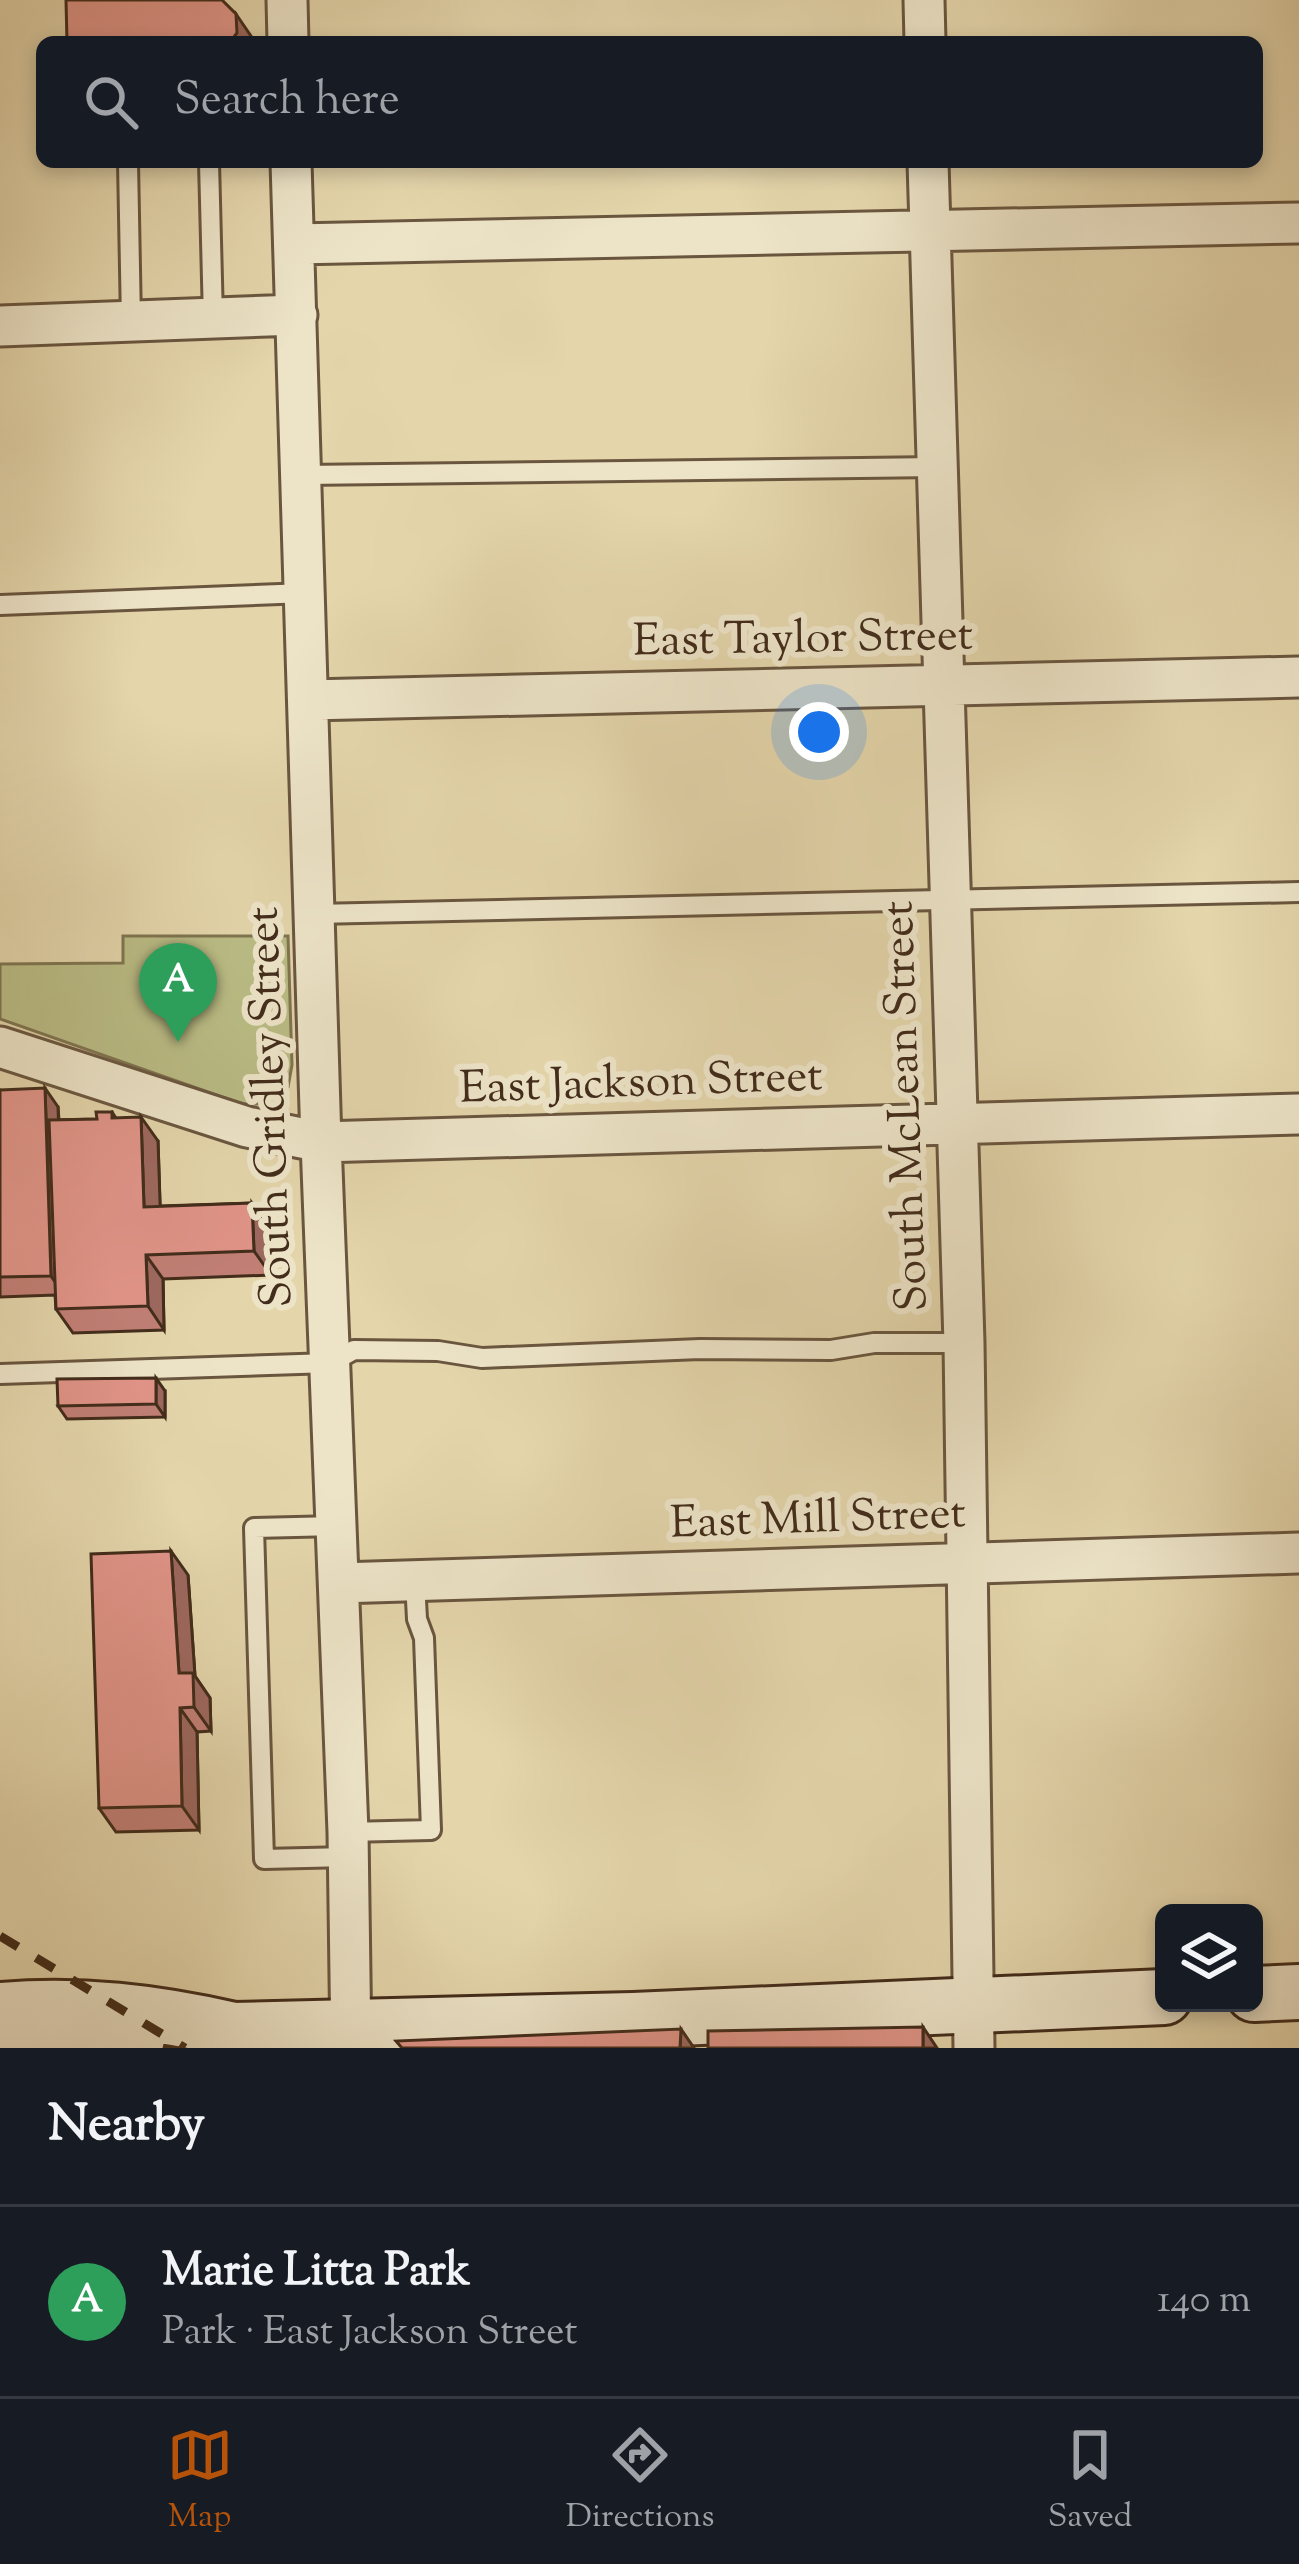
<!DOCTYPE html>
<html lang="en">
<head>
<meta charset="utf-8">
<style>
  :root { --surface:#171b24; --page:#242831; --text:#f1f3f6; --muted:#9ea1a6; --line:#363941; --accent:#b45309 }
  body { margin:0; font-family:"Sorts Mill Goudy",serif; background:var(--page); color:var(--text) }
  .controls { position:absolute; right:36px; bottom:36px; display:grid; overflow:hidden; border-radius:18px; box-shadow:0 6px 18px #0003 }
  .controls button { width:108px; height:108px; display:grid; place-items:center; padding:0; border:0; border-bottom:3px solid var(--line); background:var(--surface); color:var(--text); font:60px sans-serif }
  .you { position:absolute; left:819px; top:732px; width:42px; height:42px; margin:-30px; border:9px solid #fff; border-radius:50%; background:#1a73e8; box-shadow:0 0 0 18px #1a73e833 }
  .badge { display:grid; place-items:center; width:78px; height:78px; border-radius:50%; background:var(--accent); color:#fff; font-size:39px; font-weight:700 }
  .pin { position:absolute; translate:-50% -99px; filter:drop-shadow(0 3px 6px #0008) }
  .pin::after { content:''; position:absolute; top:63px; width:42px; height:36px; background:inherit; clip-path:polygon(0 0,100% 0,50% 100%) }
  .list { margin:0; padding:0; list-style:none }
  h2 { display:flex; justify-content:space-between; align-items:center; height:156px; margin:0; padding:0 48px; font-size:51px }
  h2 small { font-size:39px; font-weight:400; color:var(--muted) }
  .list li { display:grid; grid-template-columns:78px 1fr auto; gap:36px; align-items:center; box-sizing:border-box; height:192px; padding:0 48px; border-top:3px solid var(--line) }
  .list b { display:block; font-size:45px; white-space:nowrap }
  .list p { margin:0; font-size:39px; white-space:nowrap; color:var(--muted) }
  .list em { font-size:39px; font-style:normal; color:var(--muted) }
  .icon { flex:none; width:66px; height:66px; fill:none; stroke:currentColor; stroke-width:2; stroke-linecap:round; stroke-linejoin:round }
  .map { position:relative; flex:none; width:1299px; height:2048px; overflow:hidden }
  .search { position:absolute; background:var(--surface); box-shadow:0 6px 18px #0003; left:36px; right:36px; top:36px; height:132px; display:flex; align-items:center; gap:30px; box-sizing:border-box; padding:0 42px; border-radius:18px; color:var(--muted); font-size:45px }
  .sheet { height:348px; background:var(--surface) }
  nav { display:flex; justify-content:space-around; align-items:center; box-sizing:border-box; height:168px; border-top:3px solid var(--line); background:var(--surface); font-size:33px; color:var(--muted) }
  nav a { display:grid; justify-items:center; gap:6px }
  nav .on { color:var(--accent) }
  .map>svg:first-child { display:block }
  .green { fill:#babc85; stroke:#7e7450; stroke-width:3 }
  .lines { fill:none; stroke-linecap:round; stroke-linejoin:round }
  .lane-casing { stroke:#6a563f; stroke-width:24 }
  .street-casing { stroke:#6a563f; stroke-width:45 }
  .secondary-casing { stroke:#422c1b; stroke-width:60 }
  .lane { stroke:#ede4c8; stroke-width:18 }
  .street { stroke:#ede4c8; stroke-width:39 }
  .secondary { stroke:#ede4c8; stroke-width:54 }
  .rail { stroke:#422c1b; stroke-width:9; stroke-dasharray:21 21; stroke-linecap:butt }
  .wall { fill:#c17f75; stroke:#422c1b; stroke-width:3 }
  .shaded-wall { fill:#9d685f; stroke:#422c1b; stroke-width:3 }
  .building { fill:#e09488; stroke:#422c1b; stroke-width:3 }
  .labels { text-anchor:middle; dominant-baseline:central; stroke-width:12; stroke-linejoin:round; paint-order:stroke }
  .street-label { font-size:45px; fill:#422c1b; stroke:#ede4c8 }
</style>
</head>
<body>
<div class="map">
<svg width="1299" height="2048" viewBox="0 0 1299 2048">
  <rect width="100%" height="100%" fill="#e4d5ab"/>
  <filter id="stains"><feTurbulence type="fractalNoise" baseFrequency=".00167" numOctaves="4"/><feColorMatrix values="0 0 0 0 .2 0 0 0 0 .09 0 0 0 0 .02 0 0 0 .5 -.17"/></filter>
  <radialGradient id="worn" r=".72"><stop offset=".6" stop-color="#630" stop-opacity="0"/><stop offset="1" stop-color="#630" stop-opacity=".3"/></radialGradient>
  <path class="green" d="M123,936H288L292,1065L288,1087L258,1104H242L0,1019V964L123,963Z"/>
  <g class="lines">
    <g class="lane-casing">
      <path id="lane" d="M128,162L131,322
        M209,162L213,319
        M303,475L938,467
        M0,605L306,593
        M315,914L1299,892
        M0,1374L330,1363L354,1350L438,1351L482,1358L700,1349L831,1350L874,1343H964
        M337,1526L254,1528L264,1859L348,1857
        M348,1832L431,1830L424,1638L417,1619L415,1581"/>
    </g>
    <g class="street-casing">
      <path id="street" d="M287,0L288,42
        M924,0L925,42
        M291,162L321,1142L348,1832L351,2048
        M928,162L964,1343L974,2048
        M295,244L1299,223
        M0,326L297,315
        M309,700L1299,677
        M0,1047L247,1127L321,1142L1299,1114
        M339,1583L1299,1553"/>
    </g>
    <g class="secondary-casing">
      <path id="secondary" d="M1254,1994L1299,1992
        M0,2010C80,2003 155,2012 234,2030L633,2020L1164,1997
        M20,2048L137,2039"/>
    </g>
    <use href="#lane" class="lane"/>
    <use href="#street" class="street"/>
    <use href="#secondary" class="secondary"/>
    <path class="rail" d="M0,1936L185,2048"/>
  </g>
  <path class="wall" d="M0,1090L58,1107L59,1120L97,1119L112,1112L116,1118L158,1141L160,1206L252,1203L269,1227L271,1275L163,1279L164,1330L73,1333L56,1309L55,1295L0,1297Z
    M165,1391V1417L67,1419L58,1406Z
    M188,1575L195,1676L210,1698L211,1731L197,1732L199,1830L116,1832L99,1808Z"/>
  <path class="shaded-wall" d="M236,14L253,39V42H230Z
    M45,1088L58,1107L64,1295L51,1276Z
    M141,1117L158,1141L161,1231L144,1207Z
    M252,1203L269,1227L271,1275L254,1251Z
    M146,1255L163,1279L164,1330L148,1306Z
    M156,1378L165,1391V1417L156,1404Z
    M171,1551L188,1575L195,1676L210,1698L211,1731L194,1707L179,1673Z
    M180,1708L197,1732L199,1830L182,1806Z
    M923,2027L937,2048H923Z
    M681,2029L694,2048H680Z"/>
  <path class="building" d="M66,0H222L236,14L237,33L230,42H67Z
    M45,1088L51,1276L0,1277V1090Z
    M96,1112H112V1118L141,1117L144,1207L252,1203L254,1251L146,1255L148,1306L56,1309L49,1120L97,1119Z
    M156,1378V1404L58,1406L57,1379Z
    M171,1551L179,1673H193L194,1707L180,1708L182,1806L99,1808L91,1554Z
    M923,2027V2048H708V2031Z
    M681,2029L680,2048H402L396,2041Z"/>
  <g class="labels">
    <g class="street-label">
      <text transform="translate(803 641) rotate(-1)">East Taylor Street</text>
      <text transform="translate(641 1085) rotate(-2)">East Jackson Street</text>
      <text transform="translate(908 1106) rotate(-92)">South McLean Street</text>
      <text transform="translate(273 1107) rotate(-92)">South Gridley Street</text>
      <text transform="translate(818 1521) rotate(-2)">East Mill Street</text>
    </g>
  </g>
  <rect width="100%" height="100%" filter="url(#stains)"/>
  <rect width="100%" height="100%" fill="url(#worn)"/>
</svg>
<div class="controls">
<button><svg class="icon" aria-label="layers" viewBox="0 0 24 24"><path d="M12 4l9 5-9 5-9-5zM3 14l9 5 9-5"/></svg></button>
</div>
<div class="you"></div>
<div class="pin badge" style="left:178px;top:1042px;background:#2e9e5b">A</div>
<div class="search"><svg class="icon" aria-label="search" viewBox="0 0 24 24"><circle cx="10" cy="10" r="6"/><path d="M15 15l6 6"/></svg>Search here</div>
</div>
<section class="sheet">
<h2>Nearby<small></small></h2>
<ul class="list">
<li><span class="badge" style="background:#2e9e5b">A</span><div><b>Marie Litta Park</b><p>Park · East Jackson Street</p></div><em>140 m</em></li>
</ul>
</section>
<nav>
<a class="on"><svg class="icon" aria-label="map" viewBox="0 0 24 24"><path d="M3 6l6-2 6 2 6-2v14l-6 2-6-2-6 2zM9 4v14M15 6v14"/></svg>Map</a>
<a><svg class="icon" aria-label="directions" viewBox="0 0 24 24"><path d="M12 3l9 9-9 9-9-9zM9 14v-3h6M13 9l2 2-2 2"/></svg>Directions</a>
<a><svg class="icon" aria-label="saved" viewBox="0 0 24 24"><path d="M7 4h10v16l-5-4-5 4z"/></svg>Saved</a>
</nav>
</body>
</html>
